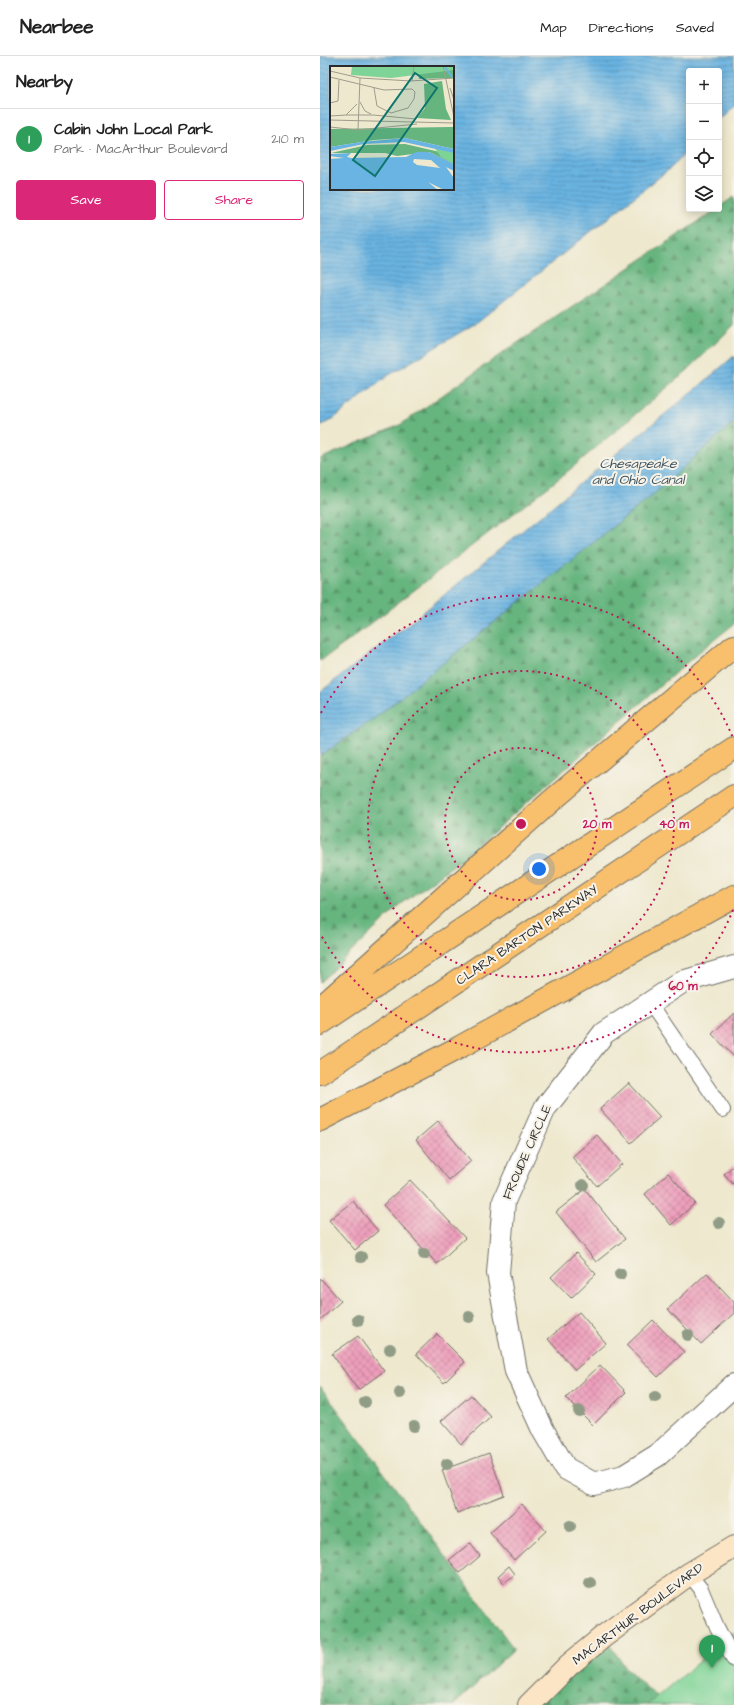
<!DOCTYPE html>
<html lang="en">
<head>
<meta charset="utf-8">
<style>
  :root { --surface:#fff; --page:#f6f6f6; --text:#222; --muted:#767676; --line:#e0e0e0; --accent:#db2777 }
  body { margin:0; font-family:"Architects Daughter",sans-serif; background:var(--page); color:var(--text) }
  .controls { position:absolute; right:12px; top:12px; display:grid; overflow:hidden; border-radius:4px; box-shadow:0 2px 10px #0003 }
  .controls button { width:36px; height:36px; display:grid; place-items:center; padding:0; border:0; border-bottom:1px solid var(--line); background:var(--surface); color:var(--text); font:20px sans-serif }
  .you { position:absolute; left:219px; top:813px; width:14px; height:14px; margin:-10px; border:3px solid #fff; border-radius:50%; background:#1a73e8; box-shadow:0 0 0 6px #1a73e833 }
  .badge { display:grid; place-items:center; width:26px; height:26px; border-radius:50%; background:var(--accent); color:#fff; font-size:13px; font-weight:700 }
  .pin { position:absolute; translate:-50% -33px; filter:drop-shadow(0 1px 2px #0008) }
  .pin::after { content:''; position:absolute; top:21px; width:14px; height:12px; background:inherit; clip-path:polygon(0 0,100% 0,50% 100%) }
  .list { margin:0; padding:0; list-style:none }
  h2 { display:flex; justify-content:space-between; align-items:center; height:52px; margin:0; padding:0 16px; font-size:17px }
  h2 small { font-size:13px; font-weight:400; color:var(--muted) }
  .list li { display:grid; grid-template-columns:26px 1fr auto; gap:12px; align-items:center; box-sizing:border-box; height:60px; padding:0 16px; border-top:1px solid var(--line) }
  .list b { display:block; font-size:15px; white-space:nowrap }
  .list p { margin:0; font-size:13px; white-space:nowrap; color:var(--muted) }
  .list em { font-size:13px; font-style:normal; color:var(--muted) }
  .actions { display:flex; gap:8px; padding:12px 16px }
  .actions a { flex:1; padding:9px 0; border:1px solid var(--accent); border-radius:4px; text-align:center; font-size:14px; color:var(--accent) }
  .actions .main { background:var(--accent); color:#fff }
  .icon { flex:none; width:22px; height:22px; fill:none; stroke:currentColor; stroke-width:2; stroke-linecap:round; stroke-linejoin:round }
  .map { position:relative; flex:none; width:414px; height:1649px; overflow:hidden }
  header { display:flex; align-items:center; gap:24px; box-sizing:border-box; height:56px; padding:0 20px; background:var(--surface); border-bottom:1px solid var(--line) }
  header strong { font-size:19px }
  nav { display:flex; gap:22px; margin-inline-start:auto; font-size:14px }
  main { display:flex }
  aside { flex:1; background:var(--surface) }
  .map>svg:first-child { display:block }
  .forest { fill:url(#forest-firs); stroke:#487055 }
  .park { fill:#7ed396; stroke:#547f60 }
  .water { fill:url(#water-rules); stroke:#4a7086; fill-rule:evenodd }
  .building { fill:url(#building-cross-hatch) }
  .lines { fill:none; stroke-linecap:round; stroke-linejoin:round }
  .lane-casing { stroke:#6f6d64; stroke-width:16 }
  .street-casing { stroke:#6f6d64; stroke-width:24 }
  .secondary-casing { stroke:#6f6d64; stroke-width:24 }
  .primary-casing { stroke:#6f6d64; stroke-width:24 }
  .lane { stroke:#fff; stroke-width:14 }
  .street { stroke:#fff; stroke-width:22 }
  .secondary { stroke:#fce5c4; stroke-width:22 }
  .primary { stroke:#f8bf6c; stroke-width:22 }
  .tree { fill:#909c86 }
  .ring { fill:none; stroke:#c2185b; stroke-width:2; stroke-dasharray:2 4 }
  .labels { text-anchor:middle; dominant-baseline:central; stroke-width:4; stroke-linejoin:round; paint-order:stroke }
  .street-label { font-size:13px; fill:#2b2b2b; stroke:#f7f3e8 }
  .water-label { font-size:14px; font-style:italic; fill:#3e5462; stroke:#f7f3e8 }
  .inset-river { fill:none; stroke:#69b4e2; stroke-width:2 }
  .inset-road { fill:none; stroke:#a09c8d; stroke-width:1 }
  .view { fill:#0f766e; fill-opacity:0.15; stroke:#0f766e; stroke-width:2 }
  .inset-edge { fill:none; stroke:#2b2b2b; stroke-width:2 }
  .centre { fill:#c2185b; stroke:#f7f3e8; stroke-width:2 }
  .ring-label { font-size:12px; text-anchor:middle; font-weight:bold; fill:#c2185b; stroke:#f7f3e8; stroke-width:4; stroke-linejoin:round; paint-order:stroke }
</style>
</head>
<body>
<header>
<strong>Nearbee</strong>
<nav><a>Map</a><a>Directions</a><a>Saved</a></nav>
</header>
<main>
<aside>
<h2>Nearby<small></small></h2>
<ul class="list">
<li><span class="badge" style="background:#2e9e5b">1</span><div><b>Cabin John Local Park</b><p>Park · MacArthur Boulevard</p></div><em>210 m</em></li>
</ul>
<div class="actions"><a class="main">Save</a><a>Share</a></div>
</aside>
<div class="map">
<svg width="414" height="1649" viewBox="0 0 414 1649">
  <defs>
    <pattern id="forest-firs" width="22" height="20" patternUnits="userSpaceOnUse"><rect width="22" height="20" fill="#66b57f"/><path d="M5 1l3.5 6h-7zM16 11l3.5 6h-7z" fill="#549368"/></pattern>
    <pattern id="water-rules" width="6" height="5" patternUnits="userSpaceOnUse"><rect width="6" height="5" fill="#69b4e2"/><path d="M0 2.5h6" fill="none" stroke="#5793b7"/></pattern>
    <pattern id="building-cross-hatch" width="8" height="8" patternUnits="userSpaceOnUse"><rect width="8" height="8" fill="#ee9ebb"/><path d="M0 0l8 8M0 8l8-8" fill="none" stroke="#c18198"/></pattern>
  </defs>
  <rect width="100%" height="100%" fill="#f7f3e8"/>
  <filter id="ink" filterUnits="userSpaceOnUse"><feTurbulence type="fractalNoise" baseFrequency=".025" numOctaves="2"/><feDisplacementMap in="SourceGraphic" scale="8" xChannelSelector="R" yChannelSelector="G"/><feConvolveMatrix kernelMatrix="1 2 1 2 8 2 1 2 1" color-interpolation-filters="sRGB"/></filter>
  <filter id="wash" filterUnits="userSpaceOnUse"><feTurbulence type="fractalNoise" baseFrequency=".012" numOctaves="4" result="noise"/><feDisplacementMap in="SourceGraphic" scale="16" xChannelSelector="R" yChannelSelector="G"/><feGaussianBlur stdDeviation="0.9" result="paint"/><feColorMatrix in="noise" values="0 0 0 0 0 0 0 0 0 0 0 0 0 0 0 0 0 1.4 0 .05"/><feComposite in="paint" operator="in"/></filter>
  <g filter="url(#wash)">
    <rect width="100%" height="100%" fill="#eee8ce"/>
    <path class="forest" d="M414,141V269L369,313L241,421L27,586L0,605V403L80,369L184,296L397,153H399V151Z
      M414,366V568L379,596L142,803L80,849L0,926V700L56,661L334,438Z
      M0,1330L194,1593L134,1649H0Z
      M284,1580L304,1610L345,1649H209Z"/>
    <path class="park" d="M414,1576V1649H327Z"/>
    <path class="water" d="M0,0H414V47L399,62V15H369V93L352,111L156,267L69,319L13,363L0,370ZM11,11H133V133H11Z
      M414,300V366L334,438L56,661L0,700V636L95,563L320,378L370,338Z"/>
    <g id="blocks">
      <path class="building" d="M414,957V1001L392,978Z
        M309,1027L340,1061L311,1087L280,1053Z
        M118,1065L151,1105L129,1124L96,1084Z
        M277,1079L302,1108L277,1130L252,1101Z
        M414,1109V1129L404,1118Z
        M348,1117L375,1147L351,1169L325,1138Z
        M90,1124L145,1182L117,1208L63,1149Z
        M265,1133L305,1183L276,1206L236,1156Z
        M33,1145L58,1175L35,1194L9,1164Z
        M256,1197L276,1218L251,1242L231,1221Z
        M387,1217L414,1246V1257L381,1288L348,1253Z
        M0,1222L21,1245L0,1264Z
        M259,1256L286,1287L255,1314L228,1283Z
        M333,1264L364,1296L338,1321L307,1289Z
        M117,1278L145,1306L124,1327L96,1298Z
        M38,1280L64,1315L38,1334L12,1298Z
        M280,1309L306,1336L273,1369L246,1342Z
        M151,1339L171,1361L141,1388L121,1365Z
        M169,1397L184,1439L137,1457L122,1414Z
        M202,1448L226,1475L194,1504L170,1477Z
        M150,1487L160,1500L140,1517L129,1504Z
        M189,1510L195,1518L184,1527L178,1520Z"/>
    </g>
  </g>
  <g filter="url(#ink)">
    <use href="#blocks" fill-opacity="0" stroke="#6f6d64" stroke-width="1"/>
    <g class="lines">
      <g class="lane-casing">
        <path id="lane" d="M330,947L403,1054
          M369,1518L381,1533L397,1571L414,1604"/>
      </g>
      <g class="street-casing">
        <path id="street" d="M414,911L362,926L284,977L225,1052L184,1145L178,1217L196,1315L223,1374L245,1412L274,1428L304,1420L338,1399L414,1329"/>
      </g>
      <g class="secondary-casing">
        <path id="secondary" d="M209,1649L249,1609L284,1580L369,1518L414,1491"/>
      </g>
      <g class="primary-casing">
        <path id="primary" d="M0,952L229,747L414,590
          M0,968L414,692
          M0,1017L414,740
          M0,1064L138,992L414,840"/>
      </g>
      <use href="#lane" class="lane"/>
      <use href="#street" class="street"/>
      <use href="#secondary" class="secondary"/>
      <use href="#primary" class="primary"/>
    </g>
    <g class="tree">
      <circle cx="263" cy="1129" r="6"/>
      <circle cx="399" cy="1167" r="6"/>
      <circle cx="104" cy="1198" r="6"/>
      <circle cx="41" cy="1201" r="6"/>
      <circle cx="300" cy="1218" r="6"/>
      <circle cx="149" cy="1261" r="6"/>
      <circle cx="38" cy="1264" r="6"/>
      <circle cx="368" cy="1279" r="6"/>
      <circle cx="70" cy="1293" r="6"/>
      <circle cx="80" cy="1337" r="6"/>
      <circle cx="335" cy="1341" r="6"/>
      <circle cx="45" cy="1346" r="6"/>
      <circle cx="259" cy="1355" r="6"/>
      <circle cx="94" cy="1370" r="6"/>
      <circle cx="127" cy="1408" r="6"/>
      <circle cx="250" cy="1470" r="6"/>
      <circle cx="270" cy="1527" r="6"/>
    </g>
  </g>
  <g class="ring">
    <circle cx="201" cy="768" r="76"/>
    <circle cx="201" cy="768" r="153"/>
    <path d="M413 854A229 229 0 0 1 1 879M1 657A229 229 0 0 1 413 682"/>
  </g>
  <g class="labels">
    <g class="street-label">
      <text transform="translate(207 879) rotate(-34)">CLARA BARTON PARKWAY</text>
      <text transform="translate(207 1096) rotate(-66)">FROUDE CIRCLE</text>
      <text transform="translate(318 1558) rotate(-37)">MACARTHUR BOULEVARD</text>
    </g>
    <g class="water-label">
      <text x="318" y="408">Chesapeake<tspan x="318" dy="16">and Ohio Canal</tspan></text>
    </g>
  </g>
  <g transform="translate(10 10)">
    <rect width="124" height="124" fill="#eee8ce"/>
    <path d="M87,0H124V12L89,13ZM112,15L116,43L121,54L87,52L95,42L94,18ZM120,61H124V83L75,72L44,74L0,81V63ZM75,78L114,87L124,98L99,86L67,90L55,87H1L37,79Z" fill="#66b57f"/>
    <path d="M22,0H124V4L61,12L21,9ZM104,81L124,86V98L111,91Z" fill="#7ed396"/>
    <path d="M75,72L124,83V87L74,76L34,78L0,85V81L31,76ZM86,86H99L124,98V105L116,101L124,112V124H114L98,116L108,124H0V93L14,92L0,90V88L21,87L17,91L21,92L76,91ZM84,93L101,94L110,102L87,99L83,96Z" fill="#69b4e2" fill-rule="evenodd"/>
    <path class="inset-river" d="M115,1L122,11"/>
    <path class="inset-road" d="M113,0L124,51M0,5L30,12L81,15L124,12M0,11L54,24L82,23L85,26L84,33L78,42L61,47L47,40L44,22M82,15L84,0M120,22L124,34M30,36L35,45L41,48M0,37L8,35L9,14M16,49H43L86,53M0,50L16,49L27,38M0,54L124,57M0,61L28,64L87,58M28,64L30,12"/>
    <path class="view" d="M85,7L107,22L45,110L23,94Z"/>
    <rect width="124" height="124" class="inset-edge"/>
  </g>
  <circle cx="201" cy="768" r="6" class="centre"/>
  <g class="ring-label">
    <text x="277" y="772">20 m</text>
    <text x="354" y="772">40 m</text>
    <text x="363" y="934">60 m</text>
  </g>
</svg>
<div class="controls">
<button>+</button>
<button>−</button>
<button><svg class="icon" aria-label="locate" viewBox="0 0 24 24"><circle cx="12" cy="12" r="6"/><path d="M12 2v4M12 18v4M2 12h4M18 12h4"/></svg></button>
<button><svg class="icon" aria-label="layers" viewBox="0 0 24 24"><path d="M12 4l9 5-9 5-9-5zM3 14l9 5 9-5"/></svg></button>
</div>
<div class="you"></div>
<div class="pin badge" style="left:392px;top:1612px;background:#2e9e5b">1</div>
</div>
</main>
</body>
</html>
